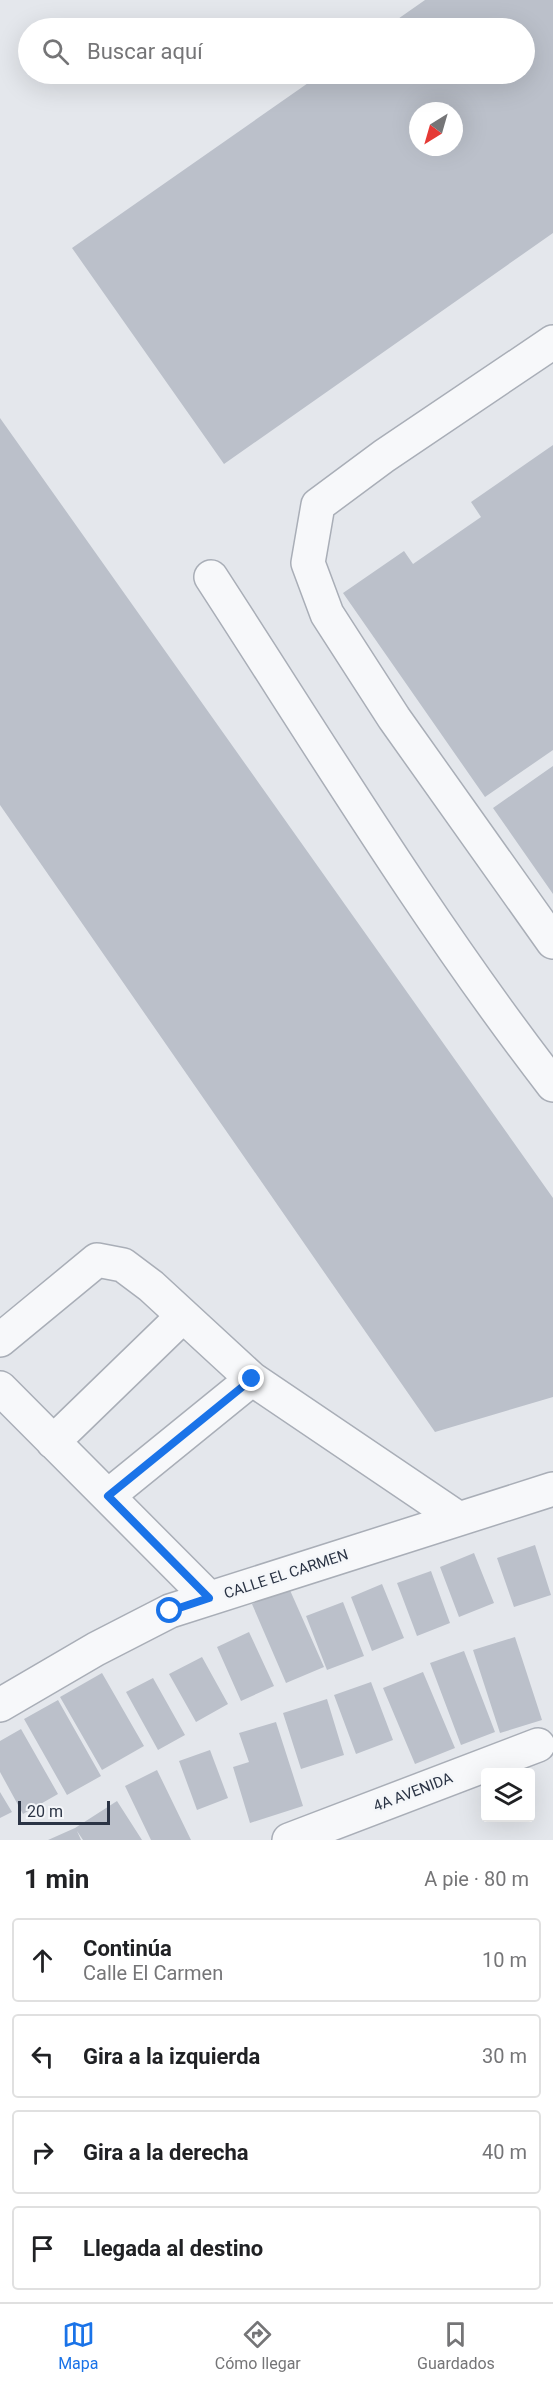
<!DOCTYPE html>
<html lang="es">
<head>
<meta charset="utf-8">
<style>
  :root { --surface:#fff; --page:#f6f6f6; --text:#202124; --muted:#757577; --line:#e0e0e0; --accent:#1a73e8 }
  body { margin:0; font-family:Roboto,sans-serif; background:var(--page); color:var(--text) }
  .controls { position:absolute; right:18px; bottom:18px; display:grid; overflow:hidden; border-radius:6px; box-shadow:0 6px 24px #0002 }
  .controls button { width:54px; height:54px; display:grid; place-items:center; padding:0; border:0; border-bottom:2px solid var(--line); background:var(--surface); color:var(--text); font:30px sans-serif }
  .compass { position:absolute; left:409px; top:102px; width:54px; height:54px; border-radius:50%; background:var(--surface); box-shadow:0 6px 24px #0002; rotate:217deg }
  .scale { position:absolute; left:18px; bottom:15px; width:92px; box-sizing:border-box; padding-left:6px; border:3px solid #2b3445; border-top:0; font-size:16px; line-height:21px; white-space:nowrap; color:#2b3445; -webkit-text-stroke:4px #f4f6f9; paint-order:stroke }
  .stop { position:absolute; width:18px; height:18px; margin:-14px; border:4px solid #1a73e8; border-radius:50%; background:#fff }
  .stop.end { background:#1a73e8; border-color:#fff; box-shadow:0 2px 6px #0008 }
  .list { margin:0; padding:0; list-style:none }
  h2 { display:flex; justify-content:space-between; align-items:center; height:78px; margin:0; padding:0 24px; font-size:26px }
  h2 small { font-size:20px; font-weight:400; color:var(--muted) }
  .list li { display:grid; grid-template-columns:39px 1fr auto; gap:18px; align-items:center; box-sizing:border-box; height:84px; margin:0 12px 12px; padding:0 12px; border:2px solid var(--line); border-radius:6px }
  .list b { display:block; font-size:22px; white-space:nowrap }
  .list p { margin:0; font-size:20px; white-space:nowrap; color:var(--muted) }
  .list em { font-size:20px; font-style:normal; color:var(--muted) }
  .icon { flex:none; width:33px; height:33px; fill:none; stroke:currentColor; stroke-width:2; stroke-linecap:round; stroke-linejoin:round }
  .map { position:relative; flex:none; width:553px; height:1840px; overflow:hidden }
  .search { position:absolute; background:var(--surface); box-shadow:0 6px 24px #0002; left:18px; right:18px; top:18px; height:66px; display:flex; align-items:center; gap:15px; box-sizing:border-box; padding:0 21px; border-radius:33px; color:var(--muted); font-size:22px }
  .sheet { height:462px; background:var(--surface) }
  nav { display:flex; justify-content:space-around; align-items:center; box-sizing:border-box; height:84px; border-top:2px solid var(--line); background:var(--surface); font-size:16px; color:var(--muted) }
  nav a { display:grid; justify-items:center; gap:3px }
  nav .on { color:var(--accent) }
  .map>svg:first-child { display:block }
  .building { fill:#bbc0ca; fill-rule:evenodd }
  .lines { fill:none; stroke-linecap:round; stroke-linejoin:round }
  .minor-casing { stroke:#a9aeb7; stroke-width:36 }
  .minor { stroke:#f7f8fa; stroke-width:33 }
  .route { stroke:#1a73e8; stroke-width:8 }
  .labels { text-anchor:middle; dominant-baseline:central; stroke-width:5; stroke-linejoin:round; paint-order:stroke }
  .street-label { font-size:15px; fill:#2b3445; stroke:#f4f6f9 }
</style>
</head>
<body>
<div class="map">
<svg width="553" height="1840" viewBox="0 0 553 1840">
  <rect width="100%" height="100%" fill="#e4e7ec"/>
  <path class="building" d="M425,0H553V233L224,464L72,248L321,74H524V28H385ZM418,111H454V147H418Z
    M0,418L553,1198V1397L435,1432L0,805Z
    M553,445V750L485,797L343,593L404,551L413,564L481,517L471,502Z
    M553,766V894L493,808Z
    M535,1545L551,1595L514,1607L497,1558Z
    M474,1553L494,1603L459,1617L440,1567Z
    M431,1571L450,1623L417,1636L397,1583Z
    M382,1584L404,1638L372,1651L351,1597Z
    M289,1588L324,1667L286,1683L252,1604Z
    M343,1602L364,1656L327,1670L306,1616Z
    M249,1632L274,1686L241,1701L217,1647Z
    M515,1637L542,1720L500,1733L473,1650Z
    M464,1651L495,1732L461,1745L430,1663Z
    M202,1657L228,1704L196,1722L169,1674Z
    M423,1672L455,1748L415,1764L383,1688Z
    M102,1673L144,1746L102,1770L60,1697Z
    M153,1678L185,1735L158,1750L126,1692Z
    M371,1682L393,1740L356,1754L334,1695Z
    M327,1699L344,1755L301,1769L283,1713Z
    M58,1700L101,1776L67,1795L24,1719Z
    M276,1722L303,1806L250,1823L233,1767L249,1762L239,1733Z
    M21,1729L58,1794L23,1814L0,1772V1741Z
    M210,1750L228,1798L197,1810L179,1761Z
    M157,1770L191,1840H151L125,1786Z
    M0,1792L12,1812L0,1818Z
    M117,1801L142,1840H83L77,1831L81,1840H48L75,1828Z"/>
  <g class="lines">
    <g class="minor-casing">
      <path id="minor" d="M553,342L384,456L318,505L308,563L327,614L394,718L553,942
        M211,577C322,748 428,923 553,1085
        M0,1340L97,1260L123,1265L151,1286L252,1379L459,1519
        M0,1388L209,1598
        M53,1442L183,1316
        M108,1496L252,1379
        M0,1705L96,1649L170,1611L553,1489
        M289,1840L538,1745"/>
    </g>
    <use href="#minor" class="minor"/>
  </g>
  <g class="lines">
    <path class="route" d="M170,1611L209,1598L108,1496L252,1379"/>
  </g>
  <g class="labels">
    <g class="street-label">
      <text transform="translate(286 1574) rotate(-18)">CALLE EL CARMEN</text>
      <text transform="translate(413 1792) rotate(-21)">4A AVENIDA</text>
    </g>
  </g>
</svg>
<div class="controls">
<button><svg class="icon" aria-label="layers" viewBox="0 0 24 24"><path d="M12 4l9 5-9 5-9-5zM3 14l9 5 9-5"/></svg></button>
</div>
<svg class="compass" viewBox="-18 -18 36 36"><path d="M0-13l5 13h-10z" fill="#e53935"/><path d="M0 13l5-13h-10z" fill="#757577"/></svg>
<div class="scale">20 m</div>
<div class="stop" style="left:170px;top:1611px"></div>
<div class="stop end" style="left:252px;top:1379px"></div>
<div class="search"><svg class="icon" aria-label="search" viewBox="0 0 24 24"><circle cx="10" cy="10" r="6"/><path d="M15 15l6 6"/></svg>Buscar aquí</div>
</div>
<section class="sheet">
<h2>1 min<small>A pie · 80 m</small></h2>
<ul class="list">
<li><svg class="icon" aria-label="ahead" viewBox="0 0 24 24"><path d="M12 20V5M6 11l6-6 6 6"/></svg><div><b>Continúa</b><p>Calle El Carmen</p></div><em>10 m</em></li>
<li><svg class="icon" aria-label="left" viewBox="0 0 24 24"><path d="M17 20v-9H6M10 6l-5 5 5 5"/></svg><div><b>Gira a la izquierda</b></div><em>30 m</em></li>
<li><svg class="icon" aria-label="right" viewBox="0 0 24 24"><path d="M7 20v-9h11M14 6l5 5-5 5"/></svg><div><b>Gira a la derecha</b></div><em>40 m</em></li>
<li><svg class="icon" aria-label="arrive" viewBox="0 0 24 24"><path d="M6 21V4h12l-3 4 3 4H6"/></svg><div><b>Llegada al destino</b></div></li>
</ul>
</section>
<nav>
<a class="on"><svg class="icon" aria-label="map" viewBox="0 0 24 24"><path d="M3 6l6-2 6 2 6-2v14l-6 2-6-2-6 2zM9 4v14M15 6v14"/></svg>Mapa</a>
<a><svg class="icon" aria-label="directions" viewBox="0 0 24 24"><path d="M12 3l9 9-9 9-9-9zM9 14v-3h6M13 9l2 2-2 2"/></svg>Cómo llegar</a>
<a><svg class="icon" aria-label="saved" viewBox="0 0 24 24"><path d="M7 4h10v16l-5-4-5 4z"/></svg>Guardados</a>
</nav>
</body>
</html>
